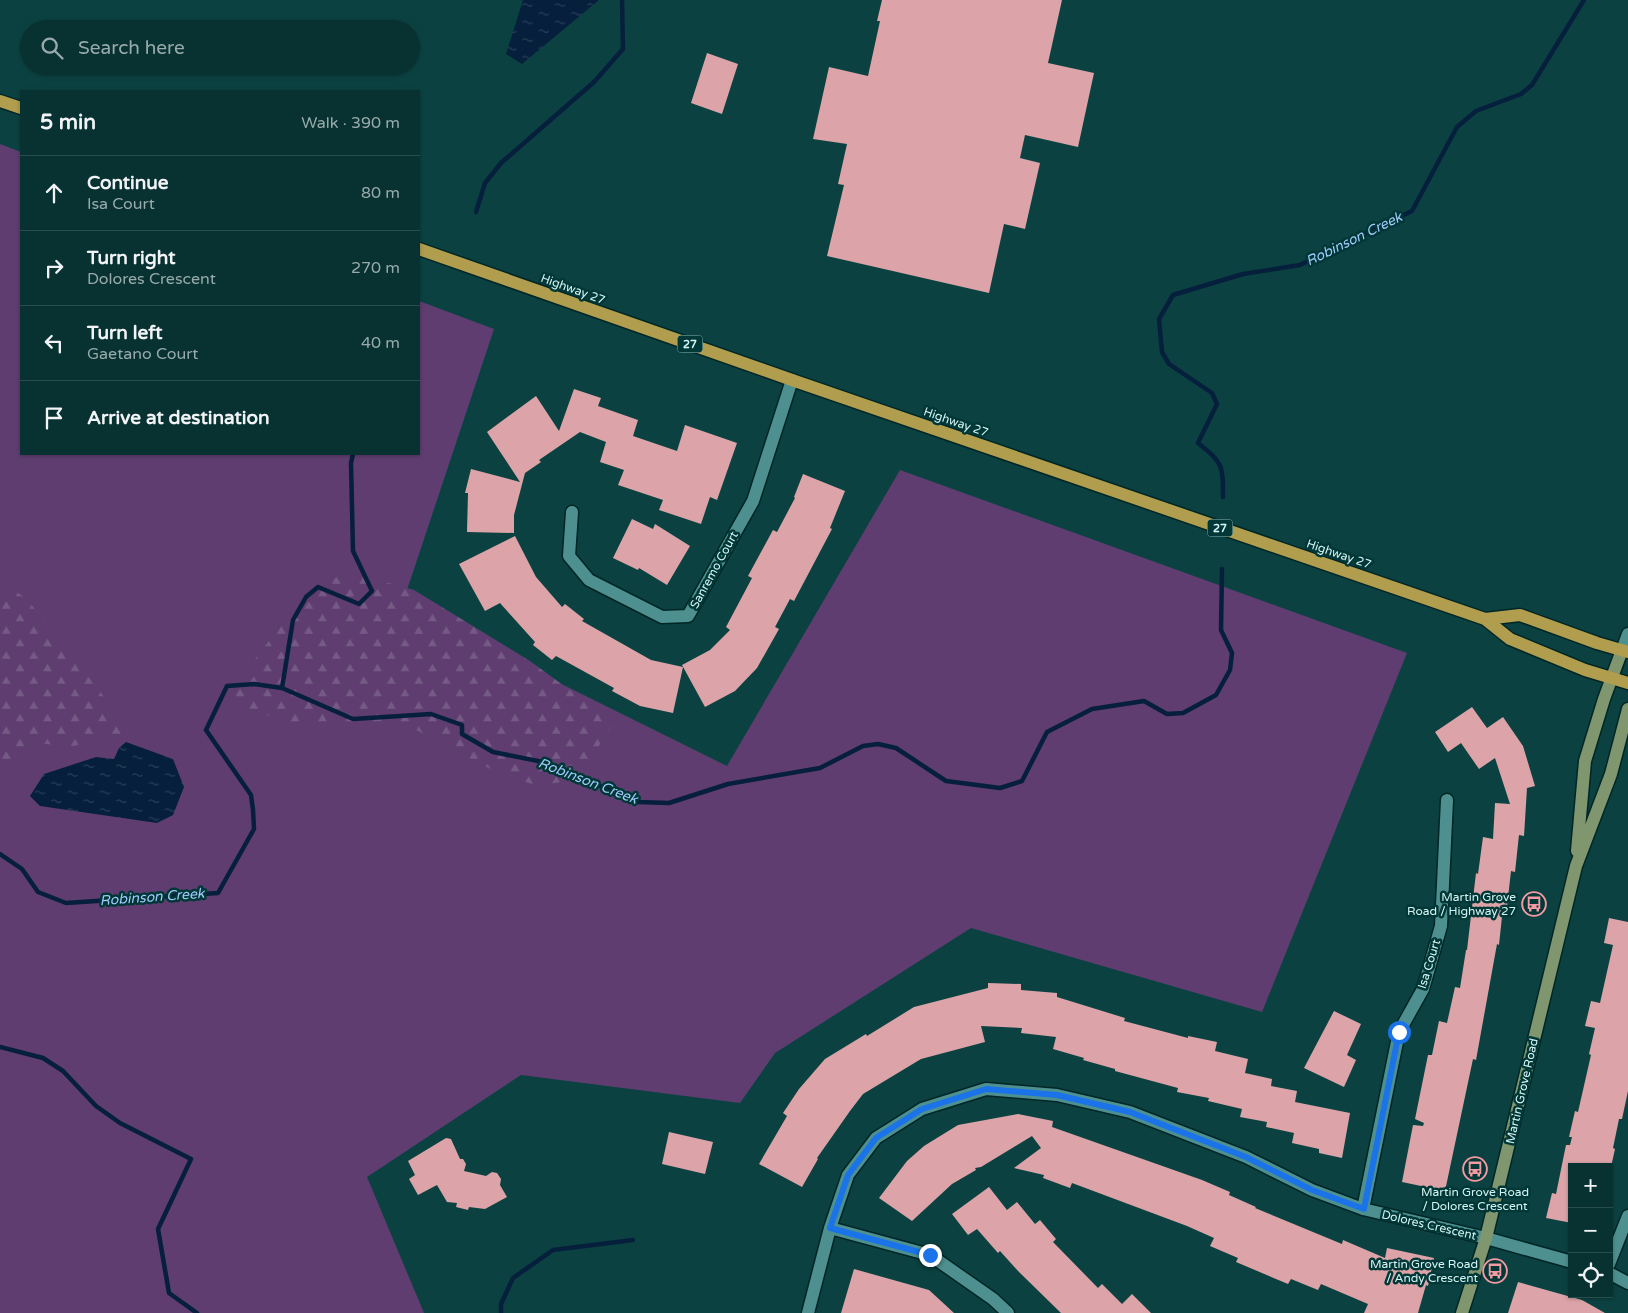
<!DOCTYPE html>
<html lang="en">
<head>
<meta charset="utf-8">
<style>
  :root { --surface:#083231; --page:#163e3d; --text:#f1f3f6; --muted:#98aaab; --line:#294d4d }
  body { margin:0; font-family:"Varela Round",sans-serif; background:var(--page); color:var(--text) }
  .controls { position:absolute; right:15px; bottom:15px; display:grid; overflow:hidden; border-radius:0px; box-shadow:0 1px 4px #0004 }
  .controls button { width:45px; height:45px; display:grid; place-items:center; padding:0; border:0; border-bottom:1px solid var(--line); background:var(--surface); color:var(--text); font:25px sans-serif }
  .stop { position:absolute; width:15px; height:15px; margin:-11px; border:4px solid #1a73e8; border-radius:50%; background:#fff }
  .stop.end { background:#1a73e8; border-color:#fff; box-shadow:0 1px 5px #0008 }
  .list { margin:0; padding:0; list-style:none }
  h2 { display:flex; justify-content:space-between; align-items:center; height:65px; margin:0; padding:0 20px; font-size:21px }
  h2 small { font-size:16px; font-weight:400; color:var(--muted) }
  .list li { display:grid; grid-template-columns:32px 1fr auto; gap:15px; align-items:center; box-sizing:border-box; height:75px; padding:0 20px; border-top:1px solid var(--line) }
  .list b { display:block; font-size:19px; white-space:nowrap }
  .list p { margin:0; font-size:16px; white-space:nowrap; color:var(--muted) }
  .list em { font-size:16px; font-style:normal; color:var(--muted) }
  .icon { flex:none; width:28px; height:28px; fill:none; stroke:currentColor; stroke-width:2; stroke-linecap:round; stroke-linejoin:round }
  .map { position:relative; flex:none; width:1628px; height:1313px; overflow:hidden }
  .search { position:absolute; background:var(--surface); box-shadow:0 1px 4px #0004; left:20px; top:20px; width:400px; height:55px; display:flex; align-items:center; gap:12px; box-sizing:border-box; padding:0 18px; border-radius:28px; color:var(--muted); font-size:19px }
  .panel { position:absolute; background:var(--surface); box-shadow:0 1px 4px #0004; left:20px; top:90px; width:400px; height:365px; border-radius:0px }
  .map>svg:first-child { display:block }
  .green { fill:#5f3d70 }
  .forest { fill:url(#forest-firs) }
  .water { fill:url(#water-ripples) }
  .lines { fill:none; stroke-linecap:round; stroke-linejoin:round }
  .stream { stroke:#061f3d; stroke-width:4.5 }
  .building { fill:#dca4a8 }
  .street-casing { stroke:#012626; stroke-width:15 }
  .secondary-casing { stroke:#012626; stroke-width:15 }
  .primary-casing { stroke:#012626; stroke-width:15 }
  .street { stroke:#4e908f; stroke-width:12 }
  .secondary { stroke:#7f966f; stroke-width:12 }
  .primary { stroke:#b09d4e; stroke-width:12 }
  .route { stroke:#1a73e8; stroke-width:6 }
  .labels { text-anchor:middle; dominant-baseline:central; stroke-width:5; stroke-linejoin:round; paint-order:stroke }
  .shield { fill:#003737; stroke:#95bcbb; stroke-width:1 }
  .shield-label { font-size:11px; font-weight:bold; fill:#d5f5f4 }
  .street-label { font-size:12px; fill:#d5f5f4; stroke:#003737 }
  .poi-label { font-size:12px; fill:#d5f5f4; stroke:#003737; text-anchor:end }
  .water-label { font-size:14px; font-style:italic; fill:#a2cafc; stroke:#003737 }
</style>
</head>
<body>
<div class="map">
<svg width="1628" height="1313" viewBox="0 0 1628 1313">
  <defs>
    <pattern id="forest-firs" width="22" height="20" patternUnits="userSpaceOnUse" patternTransform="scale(1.25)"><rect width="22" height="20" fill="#5f3d70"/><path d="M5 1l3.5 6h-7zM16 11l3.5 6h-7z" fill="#755a85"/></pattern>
    <pattern id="water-ripples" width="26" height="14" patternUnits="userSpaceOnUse" patternTransform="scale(1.25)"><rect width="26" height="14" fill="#061f3d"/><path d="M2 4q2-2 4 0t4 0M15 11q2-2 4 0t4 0" fill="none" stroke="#29405a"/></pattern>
  </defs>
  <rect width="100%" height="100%" fill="#0b4241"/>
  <path class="green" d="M0,144L21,152V454H419V301L494,329L402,605L727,766L900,470L1407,653L1262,1012L971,928L775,1053L740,1103L521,1075L367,1177L424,1313H0Z"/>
  <path class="forest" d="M354,573L414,590L530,661L578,696L617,718L589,761L566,781L539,786L500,774L403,723H292L243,708L232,697L241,677L307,592L330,579Z
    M0,582L26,598L109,703L122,735L73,746L32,743L0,776Z"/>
  <path class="water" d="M523,0H599L522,64L506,54Z
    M126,742L173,759L184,787L173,815L157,823L40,806L30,796L44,774L96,757L114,759L119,748Z"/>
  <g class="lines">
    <path class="stream" d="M476,212L485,183L501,163L594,82L623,49L622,0
      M1223,497C1223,465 1223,463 1198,443L1217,404L1212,393L1169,364L1162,352L1159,319L1173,295L1243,274L1300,265L1412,211L1457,127L1476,111L1521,94L1532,85L1584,0
      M282,688L293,620L306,597L318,587L359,604L372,591L353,551L351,463L353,454
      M0,854L22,869L38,892L66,903L218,893L254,829L253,810L251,795L206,730L227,686L254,684L282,688L353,719L431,714L462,725V734L493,752L543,762L638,802L669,803L728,784L820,768L863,746L878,744L896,748L946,781L1000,788L1022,781L1047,732L1092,709L1144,701L1167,714L1183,713L1216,695L1230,670L1232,653L1221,630L1222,569
      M0,1047L43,1058L63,1071L96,1106L120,1123L191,1159L158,1229L169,1293L197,1313
      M501,1313V1304L513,1278L553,1250L633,1240"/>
  </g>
  <path class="building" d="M882,0H1062L1048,63L1094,73L1078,147L1025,135L1020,158L1040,163L1025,229L1004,224L989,293L827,256L844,185L838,184L847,144L813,139L829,67L868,76L880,21H877Z
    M707,53L738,64L722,114L691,103Z
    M574,389L601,398L598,406L638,420L633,436L677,451L685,425L737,443L717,500L710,497L701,524L659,510L663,500L618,485L624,470L600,462L606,442L580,432L539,460L541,462L525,473L514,515V533L467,532L468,493H465L471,469L520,482L487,432L536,396L559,431Z
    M803,474L845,491L830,528L832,529L794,601L790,599L775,627L779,629L757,668L735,691L705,707L682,665L710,650L730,630L726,627L752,578L748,576L773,530L777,532L795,498L794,497Z
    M632,519L653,529L655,524L690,546L667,585L639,568L638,570L613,558Z
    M515,536L536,577L562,607L565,604L584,619L582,621L651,660L683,667L673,713L640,706L612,691L614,688L556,656L552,660L533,645L535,642L500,603L485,611L459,564Z
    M1472,707L1487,728L1503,717L1523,746L1535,786L1527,788L1524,836L1519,835L1515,872L1511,871L1507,907H1503L1499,945L1497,944L1476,1060L1473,1059L1445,1191L1402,1182L1413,1125L1423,1126L1424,1123L1415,1119L1428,1055H1432L1439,1021L1447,1023L1455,987L1460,988L1466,950H1467L1476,873L1478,874L1483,837L1493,839L1495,803L1510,804L1495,758L1479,769L1461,743L1448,752L1435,732Z
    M1609,918L1628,922V1091L1622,1119H1619L1613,1148L1615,1149L1611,1167H1572V1223L1546,1218L1552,1193L1556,1194L1566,1145H1570L1572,1137H1569L1575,1111L1578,1112L1591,1055L1589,1054L1595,1028L1585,1026L1591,1001L1600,1003L1613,945L1604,943Z
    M988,983L1021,984V990L1057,993V997L1125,1018L1124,1021L1188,1038V1036L1217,1042L1215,1051L1248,1059L1245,1073L1272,1079L1271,1086L1297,1091L1295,1102L1350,1113L1342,1158L1319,1153V1149L1292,1143L1294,1133L1266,1127L1267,1122L1240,1117L1242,1109L1208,1101L1209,1098L1177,1092L1178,1088L1115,1071V1069L1083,1060L1084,1058L1053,1049L1056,1037L1021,1033L1022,1028L981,1026L985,1042L921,1059L863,1094L850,1111L817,1158L818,1159L802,1187L759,1164L787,1116L783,1113L799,1089L825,1059L866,1034L867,1036L914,1007L988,988Z
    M1334,1011L1361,1024L1347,1055L1356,1060L1344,1087L1304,1068Z
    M1018,1114L1053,1121L1052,1127L1202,1180L1230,1192L1229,1195L1256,1207L1255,1208L1342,1244L1343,1240L1385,1258L1387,1248L1434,1258L1428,1286L1426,1285L1418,1313H1364L1368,1304L1321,1284L1318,1290L1291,1279L1288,1284L1236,1262L1238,1258L1210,1246L1214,1238L1187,1226L1072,1183L1070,1188L1043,1178L1044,1175L1014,1168L1041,1148L1032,1136L981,1167L975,1168L976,1170L952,1184L912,1221L879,1198L907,1161L924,1146L958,1125Z
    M669,1132L713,1142L705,1174L662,1164Z
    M446,1138L451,1139L460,1159H463L466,1164L464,1171L486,1176L492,1172L497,1173L501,1179L500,1185L507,1197L485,1209L469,1207L468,1210L456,1207L457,1203L447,1202L437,1185L418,1195L409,1179L415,1175L408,1161Z
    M989,1187L1007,1210L1017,1202L1035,1224L1040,1220L1056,1239L1053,1242L1098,1288L1102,1284L1122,1304L1132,1294L1151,1313H1061L1019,1272L1000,1251L998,1253L977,1229L968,1235L952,1214Z
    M854,1269L929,1290L954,1313H841Z
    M1518,1282L1582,1300L1605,1313H1508Z"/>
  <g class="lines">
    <g class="street-casing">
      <path id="street" d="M572,512L569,556L589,580L662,617L688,616L753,501L792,380
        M1622,650L1628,634
        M1363,1209L1399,1032L1423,989L1441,926L1447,800
        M830,1228L930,1255L993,1299L1008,1313
        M1609,1264L1628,1216
        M1609,1273L1628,1283
        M808,1313L830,1228L848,1175L876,1138L922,1109L986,1089L1057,1095L1130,1112L1246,1157L1312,1190L1363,1209L1486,1238L1572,1262"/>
    </g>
    <g class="secondary-casing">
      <path id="secondary" d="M1577,851L1585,761L1604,699L1622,650
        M1462,1313L1486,1238L1576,866L1611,774L1628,709"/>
    </g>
    <g class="primary-casing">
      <path id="primary" d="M0,101L21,108
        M419,249L792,380L1485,619L1510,639L1585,670L1628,683
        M1485,619L1520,615L1597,643L1628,652"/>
    </g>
    <use href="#street" class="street"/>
    <use href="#secondary" class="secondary"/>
    <use href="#primary" class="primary"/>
  </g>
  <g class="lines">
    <path class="route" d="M930,1255L830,1228L848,1175L876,1138L922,1109L986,1089L1057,1095L1130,1112L1246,1157L1312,1190L1364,1209L1399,1032"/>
  </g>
  <defs>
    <g id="bus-ring" transform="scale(1.25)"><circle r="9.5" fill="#003737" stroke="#f49aa2" stroke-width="1.5"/><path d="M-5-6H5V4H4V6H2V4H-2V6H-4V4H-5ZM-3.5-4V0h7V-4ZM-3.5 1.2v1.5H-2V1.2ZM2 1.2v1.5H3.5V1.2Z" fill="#f49aa2"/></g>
  </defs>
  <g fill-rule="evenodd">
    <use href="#bus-ring" x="1534" y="904"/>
    <use href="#bus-ring" x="1475" y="1169"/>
    <use href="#bus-ring" x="1495" y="1271"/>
  </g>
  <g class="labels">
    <g class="shield">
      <rect x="677.5" y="335.5" width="25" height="17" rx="4"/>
      <rect x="1207.5" y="519.5" width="25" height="17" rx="4"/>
    </g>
    <g class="shield-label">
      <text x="690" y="344">27</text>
      <text x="1220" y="528">27</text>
    </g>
    <g class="street-label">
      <text transform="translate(573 289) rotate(20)">Highway 27</text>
      <text transform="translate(956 422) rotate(19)">Highway 27</text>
      <text transform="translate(1339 554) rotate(19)">Highway 27</text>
      <text transform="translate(714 570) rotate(-61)">Sanremo Court</text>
      <text transform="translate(1429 964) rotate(-73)">Isa Court</text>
      <text transform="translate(1522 1091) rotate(-77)">Martin Grove Road</text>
      <text transform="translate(1429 1225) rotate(13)">Dolores Crescent</text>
    </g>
    <g class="poi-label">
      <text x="1516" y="897">Martin Grove<tspan x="1516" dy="14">Road / Highway 27</tspan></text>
      <text x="1475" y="1192" text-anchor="middle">Martin Grove Road<tspan x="1475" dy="14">/ Dolores Crescent</tspan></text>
      <text x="1478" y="1264">Martin Grove Road<tspan x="1478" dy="14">/ Andy Crescent</tspan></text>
    </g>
    <g class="water-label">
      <text transform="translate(1354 239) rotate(-26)">Robinson Creek</text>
      <text transform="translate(588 781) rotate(21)">Robinson Creek</text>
      <text transform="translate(152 897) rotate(-4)">Robinson Creek</text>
    </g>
  </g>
</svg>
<div class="controls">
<button>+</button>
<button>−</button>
<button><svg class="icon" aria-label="locate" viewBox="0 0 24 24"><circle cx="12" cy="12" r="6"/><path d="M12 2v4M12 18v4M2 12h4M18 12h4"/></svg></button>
</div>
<div class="stop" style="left:1399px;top:1032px"></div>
<div class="stop end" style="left:930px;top:1255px"></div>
<div class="search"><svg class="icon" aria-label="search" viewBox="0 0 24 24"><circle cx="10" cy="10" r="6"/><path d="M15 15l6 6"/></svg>Search here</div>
<section class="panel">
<h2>5 min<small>Walk · 390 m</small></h2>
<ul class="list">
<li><svg class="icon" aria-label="ahead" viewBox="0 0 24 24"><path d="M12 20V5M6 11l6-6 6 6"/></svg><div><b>Continue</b><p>Isa Court</p></div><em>80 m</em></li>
<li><svg class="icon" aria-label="right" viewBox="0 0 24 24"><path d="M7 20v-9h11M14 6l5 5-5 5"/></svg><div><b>Turn right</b><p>Dolores Crescent</p></div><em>270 m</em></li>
<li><svg class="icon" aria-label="left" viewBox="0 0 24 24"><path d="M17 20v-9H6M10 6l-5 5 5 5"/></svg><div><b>Turn left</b><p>Gaetano Court</p></div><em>40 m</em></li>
<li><svg class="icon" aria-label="arrive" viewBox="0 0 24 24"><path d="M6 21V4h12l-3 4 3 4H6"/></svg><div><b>Arrive at destination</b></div></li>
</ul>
</section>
</div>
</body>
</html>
